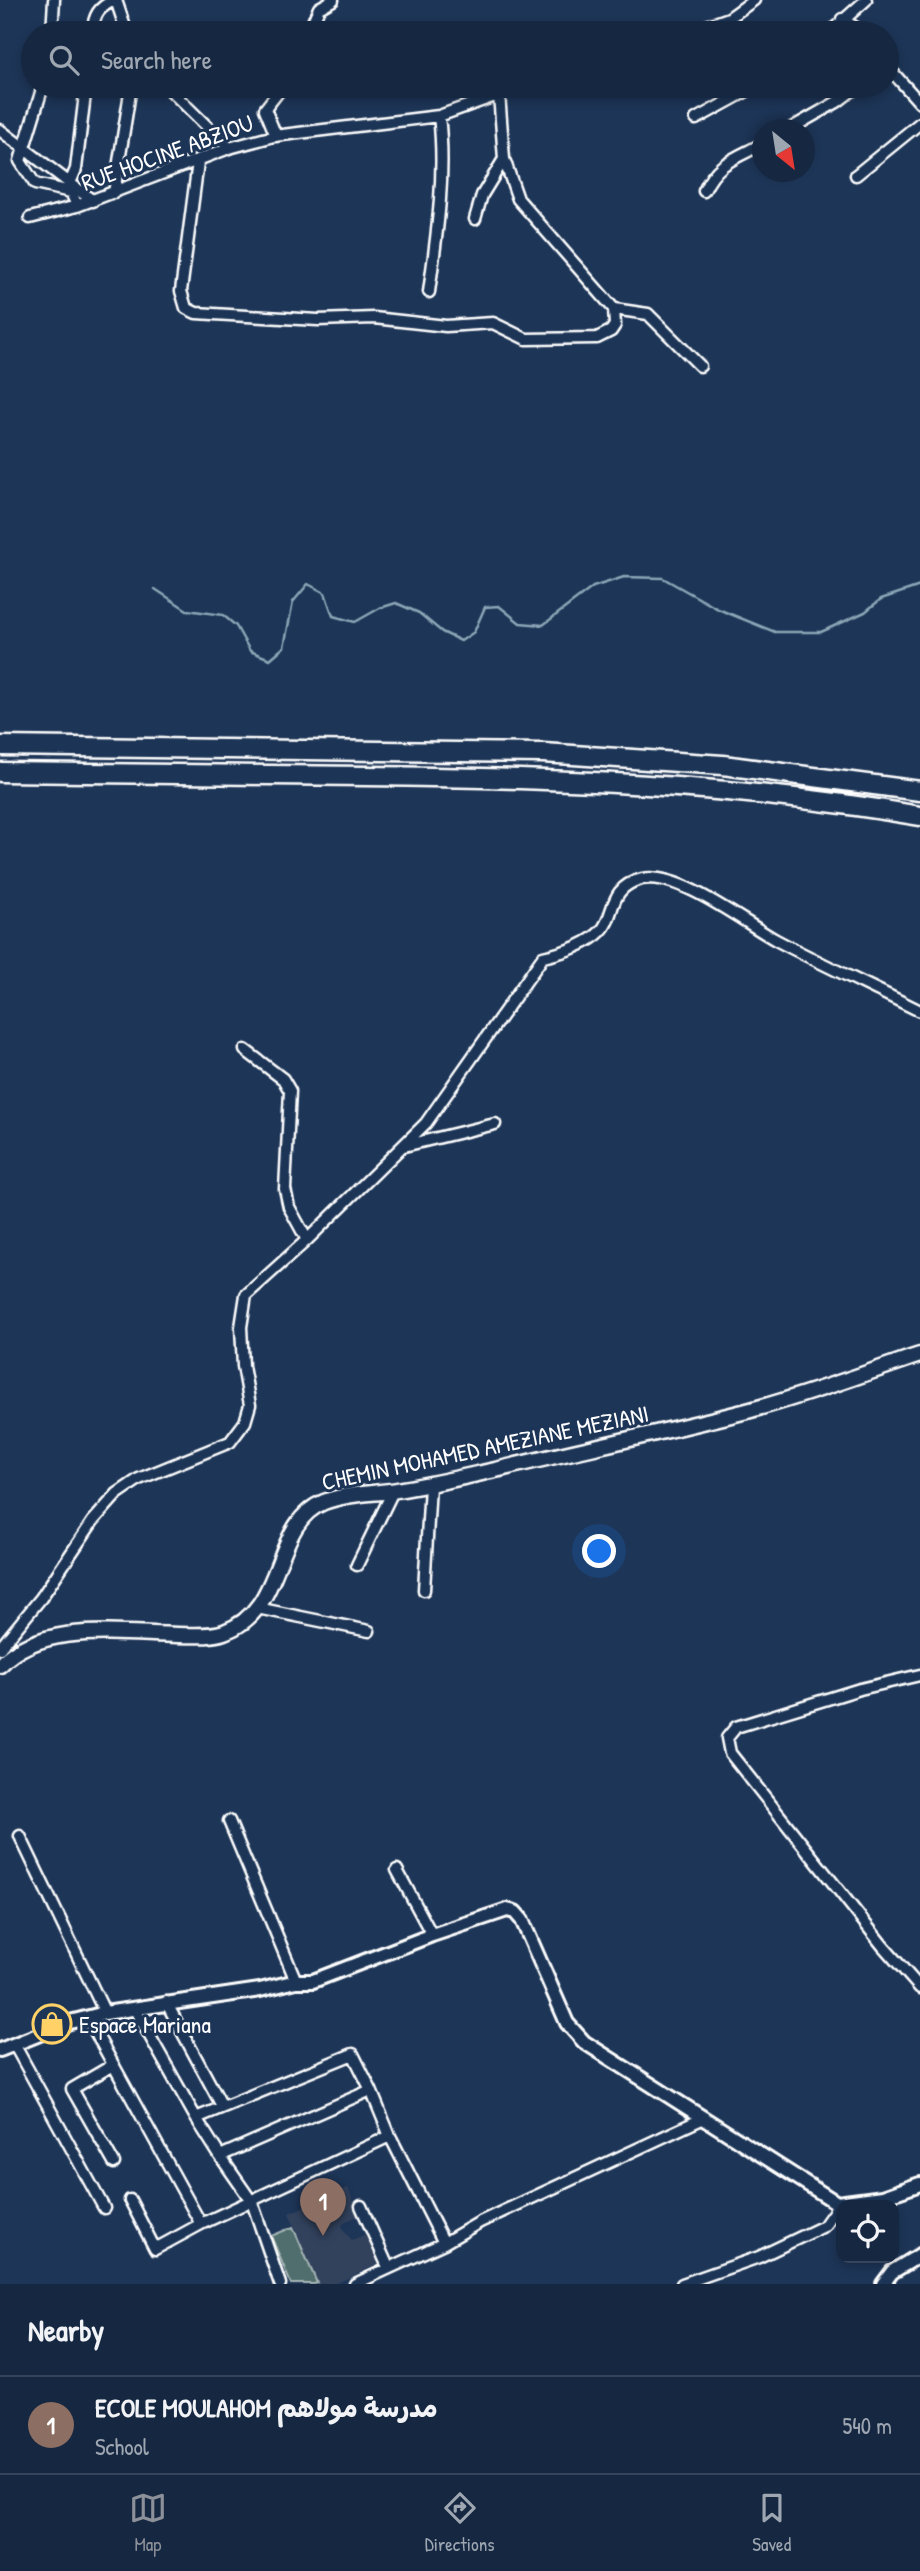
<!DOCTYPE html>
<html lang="en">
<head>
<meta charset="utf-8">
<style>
  :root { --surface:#162841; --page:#1f3048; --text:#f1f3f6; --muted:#9ea6b1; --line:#35445a; --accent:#8c9099 }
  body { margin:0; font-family:"Patrick Hand","Playpen Sans Arabic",sans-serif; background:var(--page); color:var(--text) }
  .controls { position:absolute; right:21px; bottom:21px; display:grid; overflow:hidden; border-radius:14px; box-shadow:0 4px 10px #0003 }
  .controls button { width:63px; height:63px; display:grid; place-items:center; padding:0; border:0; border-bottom:2px solid var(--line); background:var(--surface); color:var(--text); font:35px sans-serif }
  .compass { position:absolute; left:752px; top:119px; width:63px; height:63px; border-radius:50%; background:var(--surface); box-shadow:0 4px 10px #0003; rotate:150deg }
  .you { position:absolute; left:600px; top:1552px; width:24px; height:24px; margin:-18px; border:5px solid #fff; border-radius:50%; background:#1a73e8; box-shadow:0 0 0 10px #1a73e833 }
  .badge { display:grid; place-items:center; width:46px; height:46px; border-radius:50%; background:var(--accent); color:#fff; font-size:23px; font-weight:700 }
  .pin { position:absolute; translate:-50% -58px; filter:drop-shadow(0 2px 4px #0008) }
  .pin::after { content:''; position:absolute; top:37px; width:24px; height:21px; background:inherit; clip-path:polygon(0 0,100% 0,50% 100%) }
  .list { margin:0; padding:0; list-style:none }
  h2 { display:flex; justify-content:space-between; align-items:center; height:91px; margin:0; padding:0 28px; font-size:30px }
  h2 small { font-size:23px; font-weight:400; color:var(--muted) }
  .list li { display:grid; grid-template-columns:46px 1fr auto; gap:21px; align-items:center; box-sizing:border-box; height:98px; padding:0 28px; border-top:2px solid var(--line) }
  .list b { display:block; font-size:26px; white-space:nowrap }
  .list p { margin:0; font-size:23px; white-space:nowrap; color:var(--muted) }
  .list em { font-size:23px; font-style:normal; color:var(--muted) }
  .icon { flex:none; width:38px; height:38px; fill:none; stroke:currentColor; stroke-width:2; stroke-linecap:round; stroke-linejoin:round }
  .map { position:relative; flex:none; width:920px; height:2284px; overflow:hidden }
  .search { position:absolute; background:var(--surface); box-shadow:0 4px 10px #0003; left:21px; right:21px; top:21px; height:77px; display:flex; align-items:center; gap:18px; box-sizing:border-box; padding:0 24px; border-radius:38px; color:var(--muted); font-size:26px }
  .sheet { height:189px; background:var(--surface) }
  nav { display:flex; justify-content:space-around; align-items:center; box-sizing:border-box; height:98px; border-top:2px solid var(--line); background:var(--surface); font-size:19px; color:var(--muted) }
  nav a { display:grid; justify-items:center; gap:4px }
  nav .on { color:var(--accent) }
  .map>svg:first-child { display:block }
  .built { fill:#31425d }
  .green { fill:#506e6d; stroke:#a8b6b6; stroke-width:2 }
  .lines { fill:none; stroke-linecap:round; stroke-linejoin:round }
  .stream { stroke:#8ca6b6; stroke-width:2.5 }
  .minor-casing { stroke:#fff; stroke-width:15 }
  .tertiary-casing { stroke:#fff; stroke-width:18 }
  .secondary-casing { stroke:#fff; stroke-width:19 }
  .motorway-casing { stroke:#fff; stroke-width:23 }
  .minor { stroke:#1d3557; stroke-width:10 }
  .tertiary { stroke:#1d3557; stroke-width:12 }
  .secondary { stroke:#1d3557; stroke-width:14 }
  .motorway { stroke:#1d3557; stroke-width:18 }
  .labels { text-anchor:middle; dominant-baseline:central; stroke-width:6; stroke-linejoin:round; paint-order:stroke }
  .street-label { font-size:24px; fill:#fff; stroke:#1d3557 }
  .poi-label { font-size:24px; fill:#fff; stroke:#1d3557; text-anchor:start }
</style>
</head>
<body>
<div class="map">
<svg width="920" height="2284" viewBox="0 0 920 2284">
  <rect width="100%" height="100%" fill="#1d3557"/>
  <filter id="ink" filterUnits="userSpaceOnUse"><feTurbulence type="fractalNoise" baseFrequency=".0143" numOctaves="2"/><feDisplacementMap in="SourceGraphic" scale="14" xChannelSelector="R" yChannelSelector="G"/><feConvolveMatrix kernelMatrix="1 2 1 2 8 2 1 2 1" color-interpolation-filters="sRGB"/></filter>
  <g filter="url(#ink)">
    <path class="built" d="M348,2188L359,2216L346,2221L342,2225L344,2231L352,2240L366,2234L378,2264L335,2284H318L289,2213Z"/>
    <path class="green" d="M293,2227L317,2283L314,2284H291L271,2236Z"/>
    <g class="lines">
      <path class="stream" d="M155,589L187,610L223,615L236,626L250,651L270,659L284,647L293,602L308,584L325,593L333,616L355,622L380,608L396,603L419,613L442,632L461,641L474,632L485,607L499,606L520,623L543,625L593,587L624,577L663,578L718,609L775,632H821L865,612L881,599L920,586"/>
      <g class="minor-casing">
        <path id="minor" d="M116,0L127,33
          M842,19L864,33
          M52,33L54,0
          M92,33C94,15 98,7 115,0
          M308,33L319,8L333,0
          M686,33L729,18L754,0
          M829,33L866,0
          M887,49V54
          M887,66L920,103
          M43,86L20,161L35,184L71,192L77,206
          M166,86L229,148
          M499,94L504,159L518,199L614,309L648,314L700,366
          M696,119L756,86
          M0,130L93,201
          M788,130L837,102L858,86
          M276,136L265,109L283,86
          M198,162L181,291L186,308L196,313L318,320L374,318L446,326L493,323L526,339L597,338L611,331L615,325L614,309
          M856,175L920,123
          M70,183L76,169L86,86
          M704,191C717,162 736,158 762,144
          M114,193L131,86
          M30,218L77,206L229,148L274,136L439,116L523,86
          M475,219L482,195L504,159
          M429,292C437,234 446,174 439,116
          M245,1050L283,1079L290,1091L285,1189L289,1207L307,1240
          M404,1146L495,1124
          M357,1565L393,1491
          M424,1590L430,1485
          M257,1608L369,1631
          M0,1648L41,1598L93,1521L117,1494L139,1479L230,1442L245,1422L250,1405L243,1366L241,1327L246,1295L307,1240L426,1123L543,957C561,953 587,945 601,931C616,916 607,887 642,879C679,871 743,922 776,940C823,965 872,987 920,1011
          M920,1675L860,1689L736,1727L727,1738L730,1753L883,1946L920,1988
          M229,1821L296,1981
          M20,1836L105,2013
          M397,1870L432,1935
          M166,2002L222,2106
          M134,2008L196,2118L220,2156L252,2202L280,2284
          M87,2017L201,2224
          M14,2044L104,2208
          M113,2065L72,2089L114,2163
          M196,2118L353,2054L371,2090L390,2136L444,2243
          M220,2156L371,2090
          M130,2200L155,2249L201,2224L390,2136
          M361,2206L388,2267
          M355,2284L444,2243L480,2222L704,2118
          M682,2284L759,2257L824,2226L834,2212L837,2203"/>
      </g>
      <g class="tertiary-casing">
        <path id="tertiary" d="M0,2050L70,2022L105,2013L260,1990L296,1981H313L432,1935L507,1910L515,1912L522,1920L567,2023L584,2042L837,2203L883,2197L920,2184
          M883,2284L892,2272L920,2255"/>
      </g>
      <g class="secondary-casing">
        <path id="secondary" d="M0,1665C41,1621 122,1634 177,1635C192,1635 210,1637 224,1632C287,1610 271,1523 324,1502C347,1493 373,1494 397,1490C429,1485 459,1478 491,1471C575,1451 660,1433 743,1412C803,1397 862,1374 920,1355"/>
      </g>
      <g class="motorway-casing">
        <path id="motorway" d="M0,746L543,753L723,765L920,791
          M0,772C122,773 244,774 366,776C551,778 737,784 920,816"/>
      </g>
      <use href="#minor" class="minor"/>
      <use href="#tertiary" class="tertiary"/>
      <use href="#secondary" class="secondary"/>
      <use href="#motorway" class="motorway"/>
    </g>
  </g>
  <defs>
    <g id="shop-ring" transform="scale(2.0125)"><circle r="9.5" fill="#1d3557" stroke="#ffd166" stroke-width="1.5"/><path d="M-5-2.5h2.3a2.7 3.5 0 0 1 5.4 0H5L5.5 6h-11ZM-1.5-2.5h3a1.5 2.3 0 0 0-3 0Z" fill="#ffd166"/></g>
  </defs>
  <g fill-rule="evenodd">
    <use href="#shop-ring" x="52" y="2024"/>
  </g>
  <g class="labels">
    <g class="street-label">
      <text transform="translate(167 152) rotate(-20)">RUE HOCINE ABZIOU</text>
      <text transform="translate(485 1447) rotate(-12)">CHEMIN MOHAMED AMEZIANE MEZIANI</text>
    </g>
    <g class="poi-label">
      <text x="79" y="2024">Espace Mariana</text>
    </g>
  </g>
</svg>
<div class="controls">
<button><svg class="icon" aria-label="locate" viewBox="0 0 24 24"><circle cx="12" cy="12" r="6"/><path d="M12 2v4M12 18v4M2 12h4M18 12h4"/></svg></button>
</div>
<svg class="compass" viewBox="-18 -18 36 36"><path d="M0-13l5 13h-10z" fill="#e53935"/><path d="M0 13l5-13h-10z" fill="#9ea6b1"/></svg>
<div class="you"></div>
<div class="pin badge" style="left:323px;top:2236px;background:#8d6e63">1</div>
<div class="search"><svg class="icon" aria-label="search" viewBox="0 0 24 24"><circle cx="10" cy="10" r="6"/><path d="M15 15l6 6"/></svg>Search here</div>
</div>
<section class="sheet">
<h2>Nearby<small></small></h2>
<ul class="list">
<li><span class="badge" style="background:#8d6e63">1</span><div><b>ECOLE MOULAHOM مدرسة مولاهم</b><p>School</p></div><em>540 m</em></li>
</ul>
</section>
<nav>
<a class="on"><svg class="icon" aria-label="map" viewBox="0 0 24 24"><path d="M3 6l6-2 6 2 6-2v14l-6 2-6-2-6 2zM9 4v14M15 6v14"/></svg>Map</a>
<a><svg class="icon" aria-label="directions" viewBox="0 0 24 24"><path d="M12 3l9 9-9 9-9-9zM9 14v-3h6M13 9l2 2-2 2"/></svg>Directions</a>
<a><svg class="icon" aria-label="saved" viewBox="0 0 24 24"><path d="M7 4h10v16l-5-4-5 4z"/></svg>Saved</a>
</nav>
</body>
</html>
